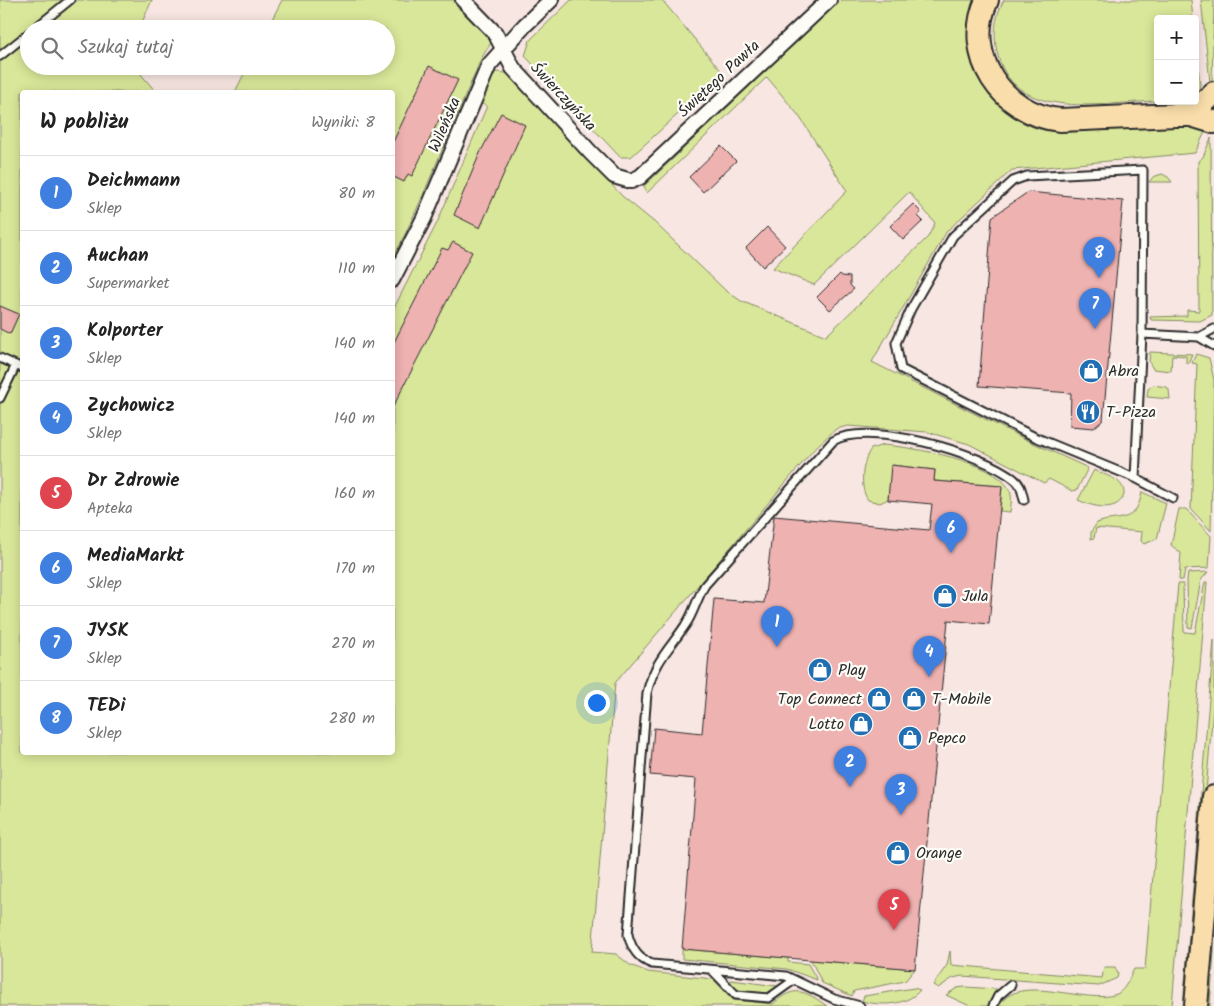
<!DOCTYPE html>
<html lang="pl">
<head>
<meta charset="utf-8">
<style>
  :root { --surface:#fff; --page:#f2f2f2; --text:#222; --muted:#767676; --line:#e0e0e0; --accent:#1f6fb2 }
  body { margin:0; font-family:Kalam,sans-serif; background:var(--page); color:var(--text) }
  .controls { position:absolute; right:15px; top:15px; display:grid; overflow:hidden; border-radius:5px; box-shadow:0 2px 12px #0003 }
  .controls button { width:45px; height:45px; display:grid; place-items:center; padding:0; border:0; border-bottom:1px solid var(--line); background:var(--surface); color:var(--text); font:25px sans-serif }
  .you { position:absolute; left:596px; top:702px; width:18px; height:18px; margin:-12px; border:4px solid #fff; border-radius:50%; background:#1a73e8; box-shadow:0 0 0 8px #1a73e833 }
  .badge { display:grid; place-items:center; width:32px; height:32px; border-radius:50%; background:var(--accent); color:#fff; font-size:16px; font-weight:700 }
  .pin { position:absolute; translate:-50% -41px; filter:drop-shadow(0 1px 2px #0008) }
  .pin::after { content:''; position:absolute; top:26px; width:18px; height:15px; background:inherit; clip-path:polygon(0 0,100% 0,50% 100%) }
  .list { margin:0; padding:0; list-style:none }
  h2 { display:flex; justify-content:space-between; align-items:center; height:65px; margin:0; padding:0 20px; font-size:21px }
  h2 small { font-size:16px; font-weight:400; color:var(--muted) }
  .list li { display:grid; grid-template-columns:32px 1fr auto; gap:15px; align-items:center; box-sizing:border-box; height:75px; padding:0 20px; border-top:1px solid var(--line) }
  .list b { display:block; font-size:19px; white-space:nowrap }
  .list p { margin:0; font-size:16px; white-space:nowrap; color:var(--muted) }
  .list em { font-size:16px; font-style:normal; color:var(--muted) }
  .icon { flex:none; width:28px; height:28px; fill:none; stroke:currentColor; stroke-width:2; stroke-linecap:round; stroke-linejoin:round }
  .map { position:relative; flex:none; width:1214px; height:1006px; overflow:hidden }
  .search { position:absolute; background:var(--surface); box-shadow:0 2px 12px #0003; left:20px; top:20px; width:375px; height:55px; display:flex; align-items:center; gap:12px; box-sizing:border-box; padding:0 18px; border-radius:28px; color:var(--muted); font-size:19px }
  .panel { position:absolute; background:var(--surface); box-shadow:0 2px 12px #0003; left:20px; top:90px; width:375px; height:665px; border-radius:5px }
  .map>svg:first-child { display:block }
  .green { fill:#d9e79a; stroke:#828962 }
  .building { fill:#eeb2b1; stroke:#2b2b2b }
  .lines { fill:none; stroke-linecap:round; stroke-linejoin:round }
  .lane-casing { stroke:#2b2b2b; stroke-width:11 }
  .street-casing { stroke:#2b2b2b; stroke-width:18 }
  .primary-casing { stroke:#2b2b2b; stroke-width:26 }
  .lane { stroke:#fdfcf7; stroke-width:7 }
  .street { stroke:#fdfcf7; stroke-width:14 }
  .primary { stroke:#f9deab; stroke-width:22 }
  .labels { text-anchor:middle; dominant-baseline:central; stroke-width:4.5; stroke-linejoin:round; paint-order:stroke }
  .street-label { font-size:16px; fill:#2b2b2b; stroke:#fdfcf7 }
  .poi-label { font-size:16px; fill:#2b2b2b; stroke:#fdfcf7; text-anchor:start }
</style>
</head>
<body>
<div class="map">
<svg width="1214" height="1006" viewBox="0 0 1214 1006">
  <rect width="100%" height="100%" fill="#f8e6e2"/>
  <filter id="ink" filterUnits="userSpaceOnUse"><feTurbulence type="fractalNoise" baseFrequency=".02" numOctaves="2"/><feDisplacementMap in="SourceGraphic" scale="10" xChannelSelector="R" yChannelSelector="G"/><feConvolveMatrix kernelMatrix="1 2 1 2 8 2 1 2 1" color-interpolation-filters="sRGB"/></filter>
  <g filter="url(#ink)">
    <path class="green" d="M0,0H62L0,52Z
      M78,0H152L139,29H41Z
      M282,0H458L486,25L492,41L481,59L420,202L393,260L392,92H235L248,66H386V29H267Z
      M571,0H662L723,73L631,157H620L525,56L530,40Z
      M841,0H975C965,28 965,58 982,84C994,103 1011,119 1033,127C1055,135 1079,131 1101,130C1137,128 1172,124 1208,126L1195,153L1012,170L947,231L872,362L1029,441L1088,468L1077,490L1072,491L1049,479L1044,483L969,444L927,432L848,426L836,429L816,447L615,683L592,952L616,954L630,965L648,972L713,979L733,1000L773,1004C795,984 805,991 827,1006H0V62L29,39V66H134L156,92H22V752H392L393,310L437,223L487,106L480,103L493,74L496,72L506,73L513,79L622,196L654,222L725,290L741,301L826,336L928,237L935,223L909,192L814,285L773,268L847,191L799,116L767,77L647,193L644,186Z
      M1004,0H1191L1193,19H1158V101C1106,102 1017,123 998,56C993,36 994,18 1004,0Z
      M1201,0H1214L1212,85L1210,82Z
      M1195,40L1200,85L1199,91L1195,94Z
      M1211,138L1212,315L1200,321L1151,320L1150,317L1187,316V310L1199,311L1198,161L1203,157Z
      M1162,174L1168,177L1172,182H1149L1153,177Z
      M1150,352L1192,354L1188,363H1186V356L1172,355L1171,371L1153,369L1149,362Z
      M1196,354L1209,358L1214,380L1211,531L1191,509L1197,364L1192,363Z
      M1153,385L1167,387L1169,390L1170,399L1147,397L1148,389Z
      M883,445C912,447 995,461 1009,489C1013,496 1011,504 1010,512L1000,511L1002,486L934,481L935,470L892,465L888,499L880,503L868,500C859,488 862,461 871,449Z
      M1094,470C1106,476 1125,479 1124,495C1117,513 1093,507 1078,500Z
      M1142,492L1166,503L1157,539L1144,544L1141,541L1142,532L1096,528L1094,538L1091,539V532L1097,523C1117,515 1136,526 1142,492Z
      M1179,509H1186L1211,536L1209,568L1185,569L1183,580H1179L1181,553L1171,545Z
      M1208,572L1201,580L1192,628L1188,627L1187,580L1188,573Z
      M1205,582H1207L1172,1006H999C1017,971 1087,1006 1117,994C1127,988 1129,978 1134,969H1145L1178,584H1183L1184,632L1195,633Z
      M1214,640V696L1188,1006H1183Z
      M1214,894V952L1210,1006H1204Z
      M682,949L788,958V962L808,964L817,980L787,969L682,959Z
      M950,951L951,965L1102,978L1104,967H1115L1118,974L1117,978L1099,986L962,976L953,978L938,988L933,985L947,965Z
      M811,960L915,969L905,981L854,991L852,996L822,983Z
      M731,980L777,986V987C765,999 740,994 729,983Z
      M965,987L997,989L987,1006H970L946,995L957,988Z
      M914,988L920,990C907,1006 880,1006 862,1001L864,996Z"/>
    <path class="building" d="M429,66L458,80L412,176L408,174L404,182L392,176V144Z
      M501,113L525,125L480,228L454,215L480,153Z
      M721,146L736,161L703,192L689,177Z
      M1028,192L1123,201L1103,420L1094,428L1070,426L1071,393L979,386L992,217Z
      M913,204L921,212L918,216L923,221L903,240L890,226Z
      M767,227L785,246L763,267L746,248Z
      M453,242L472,252L392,409V346L442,248L448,250Z
      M840,274L842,276L850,277V285L854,289L830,310L817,297Z
      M0,306L19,314L10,334L0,329Z
      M891,465L935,470L934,481L1002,486L989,624L948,620L915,969L682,949L696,779L650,775L654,728L702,733L714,599L764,603L774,516L929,530L932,504L888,500Z"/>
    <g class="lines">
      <g class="lane-casing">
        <path id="lane" d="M34,29L70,0
          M0,56L29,33
          M1142,334L1199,337L1214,346
          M1199,337L1214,329
          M0,358L22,368
          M0,398L16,365
          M1135,478L1142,334L1143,170L1027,176L1013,181L953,236L911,309L896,343L901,369L1035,437L1135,478L1173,498
          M712,970L736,995L769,998L794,980
          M860,1006L834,999L786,976L652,964C638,959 632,949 628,935L647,693C655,659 671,648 688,621C695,609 698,596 705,585L833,441C869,420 983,453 1014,479C1021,484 1022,492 1024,500
          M993,1006L998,996L1011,985"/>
      </g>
      <g class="street-casing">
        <path id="street" d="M463,0L495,33L513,68L590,152L614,176L631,181L640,177L829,0
          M392,280L424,218L489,65L525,25L551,0"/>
      </g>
      <g class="primary-casing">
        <path id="primary" d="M987,0C962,55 1002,114 1060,120L1176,115H1191L1214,122
          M1176,114L1202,104L1214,93
          M1196,1006L1214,797"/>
      </g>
      <use href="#lane" class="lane"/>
      <use href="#street" class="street"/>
      <use href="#primary" class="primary"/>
    </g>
  </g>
  <defs>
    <g id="shop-disc" transform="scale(1.25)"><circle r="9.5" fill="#1f6fb2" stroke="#fdfcf7"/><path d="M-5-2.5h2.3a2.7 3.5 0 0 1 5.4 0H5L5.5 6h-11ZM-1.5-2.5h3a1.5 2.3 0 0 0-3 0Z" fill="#fff"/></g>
    <g id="restaurant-disc" transform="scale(1.25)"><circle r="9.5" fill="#1f6fb2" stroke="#fdfcf7"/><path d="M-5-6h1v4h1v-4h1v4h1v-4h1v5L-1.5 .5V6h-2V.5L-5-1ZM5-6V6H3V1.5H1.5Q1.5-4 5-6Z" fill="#fff"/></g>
  </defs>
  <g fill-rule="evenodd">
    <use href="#shop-disc" x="1091" y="371"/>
    <use href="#restaurant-disc" x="1088" y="412"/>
    <use href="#shop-disc" x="945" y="596"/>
    <use href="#shop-disc" x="820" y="670"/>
    <use href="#shop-disc" x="879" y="699"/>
    <use href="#shop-disc" x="914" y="699"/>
    <use href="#shop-disc" x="861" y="724"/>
    <use href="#shop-disc" x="910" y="738"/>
    <use href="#shop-disc" x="898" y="853"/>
  </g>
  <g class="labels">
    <g class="street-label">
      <text transform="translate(719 79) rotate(-43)">Świętego Pawła</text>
      <text transform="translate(563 97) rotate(47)">Świerczyńska</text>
      <text transform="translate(445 125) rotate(-67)">Wileńska</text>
    </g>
    <g class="poi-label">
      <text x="1108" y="371">Abra</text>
      <text x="1106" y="412">T-Pizza</text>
      <text x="962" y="596">Jula</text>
      <text x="838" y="670">Play</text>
      <text x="862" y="699" text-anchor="end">Top Connect</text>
      <text x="932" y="699">T-Mobile</text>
      <text x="844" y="724" text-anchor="end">Lotto</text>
      <text x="928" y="738">Pepco</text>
      <text x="916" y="853">Orange</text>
    </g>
  </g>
</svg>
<div class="controls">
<button>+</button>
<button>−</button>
</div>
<div class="you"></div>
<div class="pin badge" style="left:777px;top:647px;background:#3f7fe0">1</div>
<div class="pin badge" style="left:850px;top:787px;background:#3f7fe0">2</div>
<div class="pin badge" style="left:901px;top:815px;background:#3f7fe0">3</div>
<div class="pin badge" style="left:929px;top:677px;background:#3f7fe0">4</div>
<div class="pin badge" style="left:894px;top:930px;background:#e0444e">5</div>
<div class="pin badge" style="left:951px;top:553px;background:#3f7fe0">6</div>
<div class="pin badge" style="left:1095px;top:329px;background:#3f7fe0">7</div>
<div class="pin badge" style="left:1099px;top:278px;background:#3f7fe0">8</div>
<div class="search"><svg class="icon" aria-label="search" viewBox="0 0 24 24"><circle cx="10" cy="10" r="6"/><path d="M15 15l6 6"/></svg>Szukaj tutaj</div>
<section class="panel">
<h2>W pobliżu<small>Wyniki: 8</small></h2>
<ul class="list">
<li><span class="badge" style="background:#3f7fe0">1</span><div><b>Deichmann</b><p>Sklep</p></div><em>80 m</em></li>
<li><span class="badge" style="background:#3f7fe0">2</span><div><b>Auchan</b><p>Supermarket</p></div><em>110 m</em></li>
<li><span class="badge" style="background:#3f7fe0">3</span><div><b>Kolporter</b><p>Sklep</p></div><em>140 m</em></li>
<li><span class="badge" style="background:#3f7fe0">4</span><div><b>Zychowicz</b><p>Sklep</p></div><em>140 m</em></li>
<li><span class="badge" style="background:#e0444e">5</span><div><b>Dr Zdrowie</b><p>Apteka</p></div><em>160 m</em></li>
<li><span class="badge" style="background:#3f7fe0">6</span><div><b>MediaMarkt</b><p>Sklep</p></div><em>170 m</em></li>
<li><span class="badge" style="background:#3f7fe0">7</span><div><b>JYSK</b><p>Sklep</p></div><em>270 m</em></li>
<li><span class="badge" style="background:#3f7fe0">8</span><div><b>TEDi</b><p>Sklep</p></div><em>280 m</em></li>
</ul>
</section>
</div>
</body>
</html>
